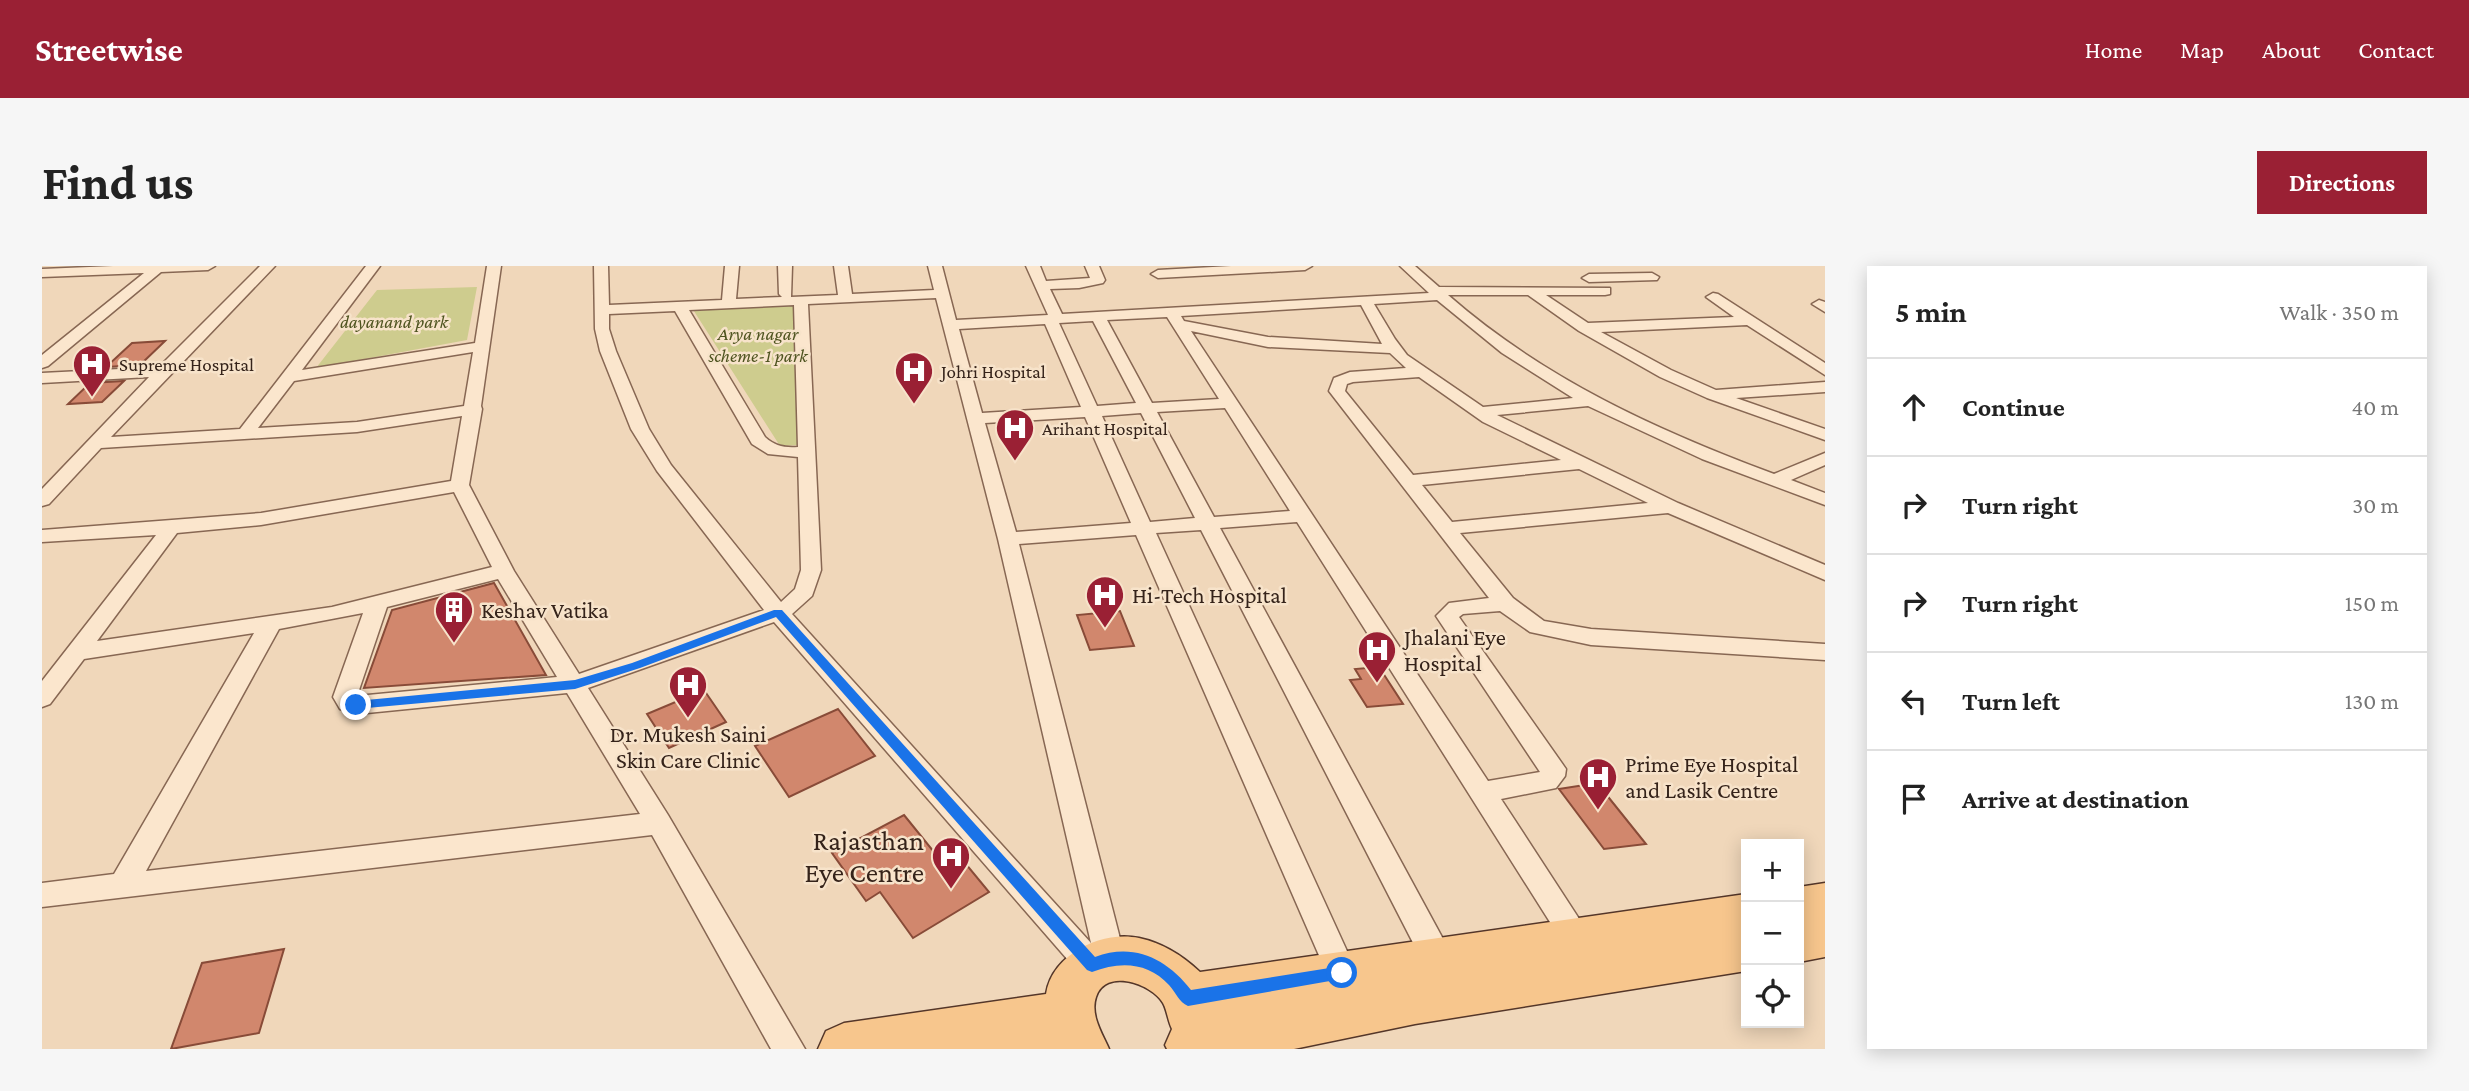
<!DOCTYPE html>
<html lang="en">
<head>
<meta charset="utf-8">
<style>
  :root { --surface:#fff; --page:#f6f6f6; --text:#222; --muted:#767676; --line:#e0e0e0; --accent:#9a2034 }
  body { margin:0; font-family:"Crimson Pro",serif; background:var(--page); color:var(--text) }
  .controls { position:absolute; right:21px; bottom:21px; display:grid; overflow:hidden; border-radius:0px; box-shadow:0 4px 18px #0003 }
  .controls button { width:63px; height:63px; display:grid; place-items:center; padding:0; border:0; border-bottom:2px solid var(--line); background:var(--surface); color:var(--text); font:35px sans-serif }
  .stop { position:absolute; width:21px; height:21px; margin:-16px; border:5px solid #1a73e8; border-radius:50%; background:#fff }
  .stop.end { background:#1a73e8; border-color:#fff; box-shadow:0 2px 7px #0008 }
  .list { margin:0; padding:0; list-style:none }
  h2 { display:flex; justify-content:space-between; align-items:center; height:91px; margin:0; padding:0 28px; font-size:30px }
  h2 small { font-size:23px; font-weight:400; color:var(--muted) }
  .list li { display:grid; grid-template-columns:46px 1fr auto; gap:21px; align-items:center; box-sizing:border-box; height:98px; padding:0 28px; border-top:2px solid var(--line) }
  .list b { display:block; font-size:26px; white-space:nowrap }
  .list em { font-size:23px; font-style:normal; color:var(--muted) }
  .icon { flex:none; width:38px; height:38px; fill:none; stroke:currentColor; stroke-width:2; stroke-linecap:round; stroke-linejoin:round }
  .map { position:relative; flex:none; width:1783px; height:783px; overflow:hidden; border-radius:0px }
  header { display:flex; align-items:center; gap:42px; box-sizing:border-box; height:98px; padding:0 35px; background:var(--accent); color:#fff }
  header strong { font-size:33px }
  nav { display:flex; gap:38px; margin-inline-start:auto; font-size:24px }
  .intro { display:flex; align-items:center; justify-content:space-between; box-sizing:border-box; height:168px; padding:0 42px }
  h1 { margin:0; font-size:49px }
  .button { padding:18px 32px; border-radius:0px; background:var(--accent); color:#fff; font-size:24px; font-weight:700 }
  main { display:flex; gap:42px; padding:0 42px }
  aside { flex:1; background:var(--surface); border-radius:0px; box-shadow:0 4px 18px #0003 }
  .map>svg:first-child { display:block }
  .green { fill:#cecc8e }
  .building { fill:#d1876d; stroke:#884b38; stroke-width:2 }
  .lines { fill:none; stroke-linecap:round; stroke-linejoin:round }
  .minor-casing { stroke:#876753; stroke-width:3 }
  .primary-casing { stroke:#543629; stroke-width:3 }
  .minor { fill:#fbe6cd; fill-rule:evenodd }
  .primary { fill:#f7c68d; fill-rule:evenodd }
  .route { fill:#1a73e8 }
  .labels { text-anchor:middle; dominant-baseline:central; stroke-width:5; stroke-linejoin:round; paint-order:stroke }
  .far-park-label { font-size:19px; font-style:italic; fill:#4e531f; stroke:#f7e3ca }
  .far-poi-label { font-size:19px; fill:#35231a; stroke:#f7e3ca; text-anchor:start }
  .poi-label { font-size:23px; fill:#35231a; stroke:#f7e3ca; text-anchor:start }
  .near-poi-label { font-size:28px; fill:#35231a; stroke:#f7e3ca; text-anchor:end }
</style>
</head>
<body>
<header>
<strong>Streetwise</strong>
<nav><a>Home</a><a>Map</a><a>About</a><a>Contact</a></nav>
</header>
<div class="intro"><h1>Find us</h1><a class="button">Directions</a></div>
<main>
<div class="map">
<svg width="1783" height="783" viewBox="0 0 1783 783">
  <rect width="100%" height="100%" fill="#f0d7ba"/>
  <path class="green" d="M435,21L425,74L274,102L335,24Z
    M687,38L752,39L756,179L738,180L650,42Z"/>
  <path class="building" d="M123,75L98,99L64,101L90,77Z
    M82,115L60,136L26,138L48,117Z
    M452,317L504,409L322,422L350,344Z
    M1078,345L1092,380L1048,384L1035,349Z
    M1337,401L1361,438L1325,441L1308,414L1319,413L1313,403Z
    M662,424L684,456L627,482L605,448Z
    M796,443L833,490L747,531L713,480Z
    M1555,517L1604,578L1562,583L1517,523Z
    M862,549L904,601L919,592L947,626L871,672L838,626L824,635L790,587Z
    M242,683L217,767L129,783L160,697Z"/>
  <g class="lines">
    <g class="minor-casing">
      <path id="minor" d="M71,0H173L166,4L119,6L6,100L0,102V89L102,7L0,11V3Z
        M218,0H233L69,171L198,163L324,0H338L260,104L433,77L445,0H459L439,140L440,143L427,219L472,305L537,408L722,344L615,205L589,163L558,85L553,63L552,0H566L567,39L680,34L683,0H697L694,33L740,31L737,28L736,0H750L749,31L796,29L792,0H806L810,28L892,24L886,0H900L914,54L1006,49L984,0H998L1004,15L1048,12L1043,0H1057L1063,14L1061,17L1037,22L1008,23L1020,48L1387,27L1358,0H1373L1397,21L1568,22V28L1563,29H1504L1546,57L1692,51L1664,31L1671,27L1676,28L1783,97V109L1705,59L1559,66L1629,104L1674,124L1783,116V126L1694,132L1783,163V174L1665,132L1618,111L1537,65L1486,29H1406C1502,113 1614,164 1732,208L1783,187V199L1749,214L1783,227V239L1660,193L1546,140L1455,149L1636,237L1783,299V314L1626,247L1418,267L1471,332L1502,355L1549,363L1783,378V394L1549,379L1488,366L1458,345L1421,348L1417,351L1524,503L1523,510L1514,522L1459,533L1545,665L1550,674L1545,683L1535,687L1525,683L1255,256L1178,262L1407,684L1411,694L1407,704L1396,708L1385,704L1159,264L1114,267L1315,707L1311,717L1300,721L1289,717L1094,269L977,278L1083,692L1079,702L1068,706L1063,704L1061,709L1050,713L1039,709L732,356L546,422L626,549L763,783H729L610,569L0,641V617L72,608L212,367L42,393L8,438L0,441V415L114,269L0,276V264L219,247L409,215L420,150L315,166L59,182L7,238L0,240V223L107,111L0,117V107L117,101ZM894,32L956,273L1049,677L750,348L770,330L779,304L766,38ZM1395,34L1460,87L1531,132L1441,141L1365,89L1353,73L1332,38ZM752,39L756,181C742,182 733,180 723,171L647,44ZM1319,39L1340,78L1226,71L1142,55L1139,50ZM633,45L710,178L726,188L756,191L759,304L753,323L739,336L629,199L607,163L574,85L567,63V48ZM1125,51L1177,133L1110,137L1065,54ZM1051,55L1094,137L1055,140L1017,57ZM1003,58L1039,141L940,147L917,63ZM1149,65L1226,81L1348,87L1364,102L1308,106L1292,112L1287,125L1447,332L1407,337L1394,350L1498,506L1446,515ZM431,86L422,140L315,156L216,162L252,115ZM1377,111L1441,156L1519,194L1371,209L1303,125L1305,118L1311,116ZM1183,142L1248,245L1172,251L1115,146ZM1099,147L1153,252L1108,256L1060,150ZM1043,151L1089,257L974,266L943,157ZM1537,203L1606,237L1410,256L1380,219ZM412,226L450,301L290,341L55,375L135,267L219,259ZM456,313L515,411L315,430L345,341ZM321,347L291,431L298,443L315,448L525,427L598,548L104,605L237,363Z
        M1189,0H1270L1263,4L1116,12L1109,8L1116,4Z
        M1610,7L1617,11L1615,14L1547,16L1540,12L1547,8Z
        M1777,34L1783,36V46L1770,38Z"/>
    </g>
    <g class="primary-casing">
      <path id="primary" d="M1783,617V691L1757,696V621Z
        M1704,628V705L1373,758L1252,783H1125L1123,779L1130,763C1126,755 1125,744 1121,737C1109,717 1063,702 1054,731C1048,749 1060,767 1067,783H776L784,765L802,757L1004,728C1010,688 1060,664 1097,672C1121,677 1141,690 1158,706Z"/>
    </g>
    <use href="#minor" class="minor"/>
    <use href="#primary" class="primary"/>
  </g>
  <path class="route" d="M732,344H740L1053,691C1092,676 1125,693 1149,724L1300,700L1305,702L1308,707L1305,712L1146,740C1137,736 1134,727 1127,719C1106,696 1078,695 1050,706L1045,704L734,351L598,402L533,423L314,443L309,439L314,435L533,414L590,397Z"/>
  <defs>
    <g id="hospital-pin" transform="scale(2.0125)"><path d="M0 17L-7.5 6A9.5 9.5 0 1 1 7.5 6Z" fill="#9a2034" stroke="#f7e3ca"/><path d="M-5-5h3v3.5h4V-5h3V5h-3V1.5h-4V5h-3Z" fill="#fff"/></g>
    <g id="building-pin" transform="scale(2.0125)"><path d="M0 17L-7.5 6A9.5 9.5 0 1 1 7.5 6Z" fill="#9a2034" stroke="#f7e3ca"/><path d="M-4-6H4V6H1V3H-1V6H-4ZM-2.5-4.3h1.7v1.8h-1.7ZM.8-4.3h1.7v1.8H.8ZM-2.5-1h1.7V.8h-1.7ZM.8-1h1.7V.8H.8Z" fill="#fff"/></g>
  </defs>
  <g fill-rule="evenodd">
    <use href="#hospital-pin" x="50" y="98"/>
    <use href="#hospital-pin" x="872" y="105"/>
    <use href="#hospital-pin" x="973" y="162"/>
    <use href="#hospital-pin" x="1063" y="329"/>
    <use href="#building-pin" x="412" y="344"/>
    <use href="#hospital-pin" x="1335" y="384"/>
    <use href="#hospital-pin" x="646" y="419"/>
    <use href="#hospital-pin" x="1556" y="511"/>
    <use href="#hospital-pin" x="909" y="590"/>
  </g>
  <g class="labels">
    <g class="far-park-label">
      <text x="352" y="55">dayanand park</text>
      <text x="716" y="67">Arya nagar<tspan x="716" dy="22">scheme-1 park</tspan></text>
    </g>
    <g class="far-poi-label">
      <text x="77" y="98">Supreme Hospital</text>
      <text x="899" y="105">Johri Hospital</text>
      <text x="1000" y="162">Arihant Hospital</text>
    </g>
    <g class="poi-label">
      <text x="1090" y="329">Hi-Tech Hospital</text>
      <text x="439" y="344">Keshav Vatika</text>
      <text x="1362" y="371">Jhalani Eye<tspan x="1362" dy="26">Hospital</tspan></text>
      <text x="646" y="468" text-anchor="middle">Dr. Mukesh Saini<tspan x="646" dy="26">Skin Care Clinic</tspan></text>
      <text x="1583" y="498">Prime Eye Hospital<tspan x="1583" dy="26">and Lasik Centre</tspan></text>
    </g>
    <g class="near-poi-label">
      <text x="882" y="574">Rajasthan<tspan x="882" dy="32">Eye Centre</tspan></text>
    </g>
  </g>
</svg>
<div class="controls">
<button>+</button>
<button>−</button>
<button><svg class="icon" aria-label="locate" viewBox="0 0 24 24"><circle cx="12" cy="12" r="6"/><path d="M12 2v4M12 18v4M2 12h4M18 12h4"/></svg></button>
</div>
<div class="stop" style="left:1300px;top:707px"></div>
<div class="stop end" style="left:314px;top:439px"></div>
</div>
<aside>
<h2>5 min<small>Walk · 350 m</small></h2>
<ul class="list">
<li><svg class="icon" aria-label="ahead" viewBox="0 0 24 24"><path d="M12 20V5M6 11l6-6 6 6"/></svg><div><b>Continue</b></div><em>40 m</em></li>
<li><svg class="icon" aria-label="right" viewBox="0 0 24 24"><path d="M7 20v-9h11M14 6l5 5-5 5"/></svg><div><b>Turn right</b></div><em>30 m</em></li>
<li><svg class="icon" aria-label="right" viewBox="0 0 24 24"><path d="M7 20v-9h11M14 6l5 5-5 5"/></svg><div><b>Turn right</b></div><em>150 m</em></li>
<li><svg class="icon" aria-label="left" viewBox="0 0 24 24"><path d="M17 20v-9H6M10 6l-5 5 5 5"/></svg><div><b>Turn left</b></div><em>130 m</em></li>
<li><svg class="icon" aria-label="arrive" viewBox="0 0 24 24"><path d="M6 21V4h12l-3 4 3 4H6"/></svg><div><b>Arrive at destination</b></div></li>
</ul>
</aside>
</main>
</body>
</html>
